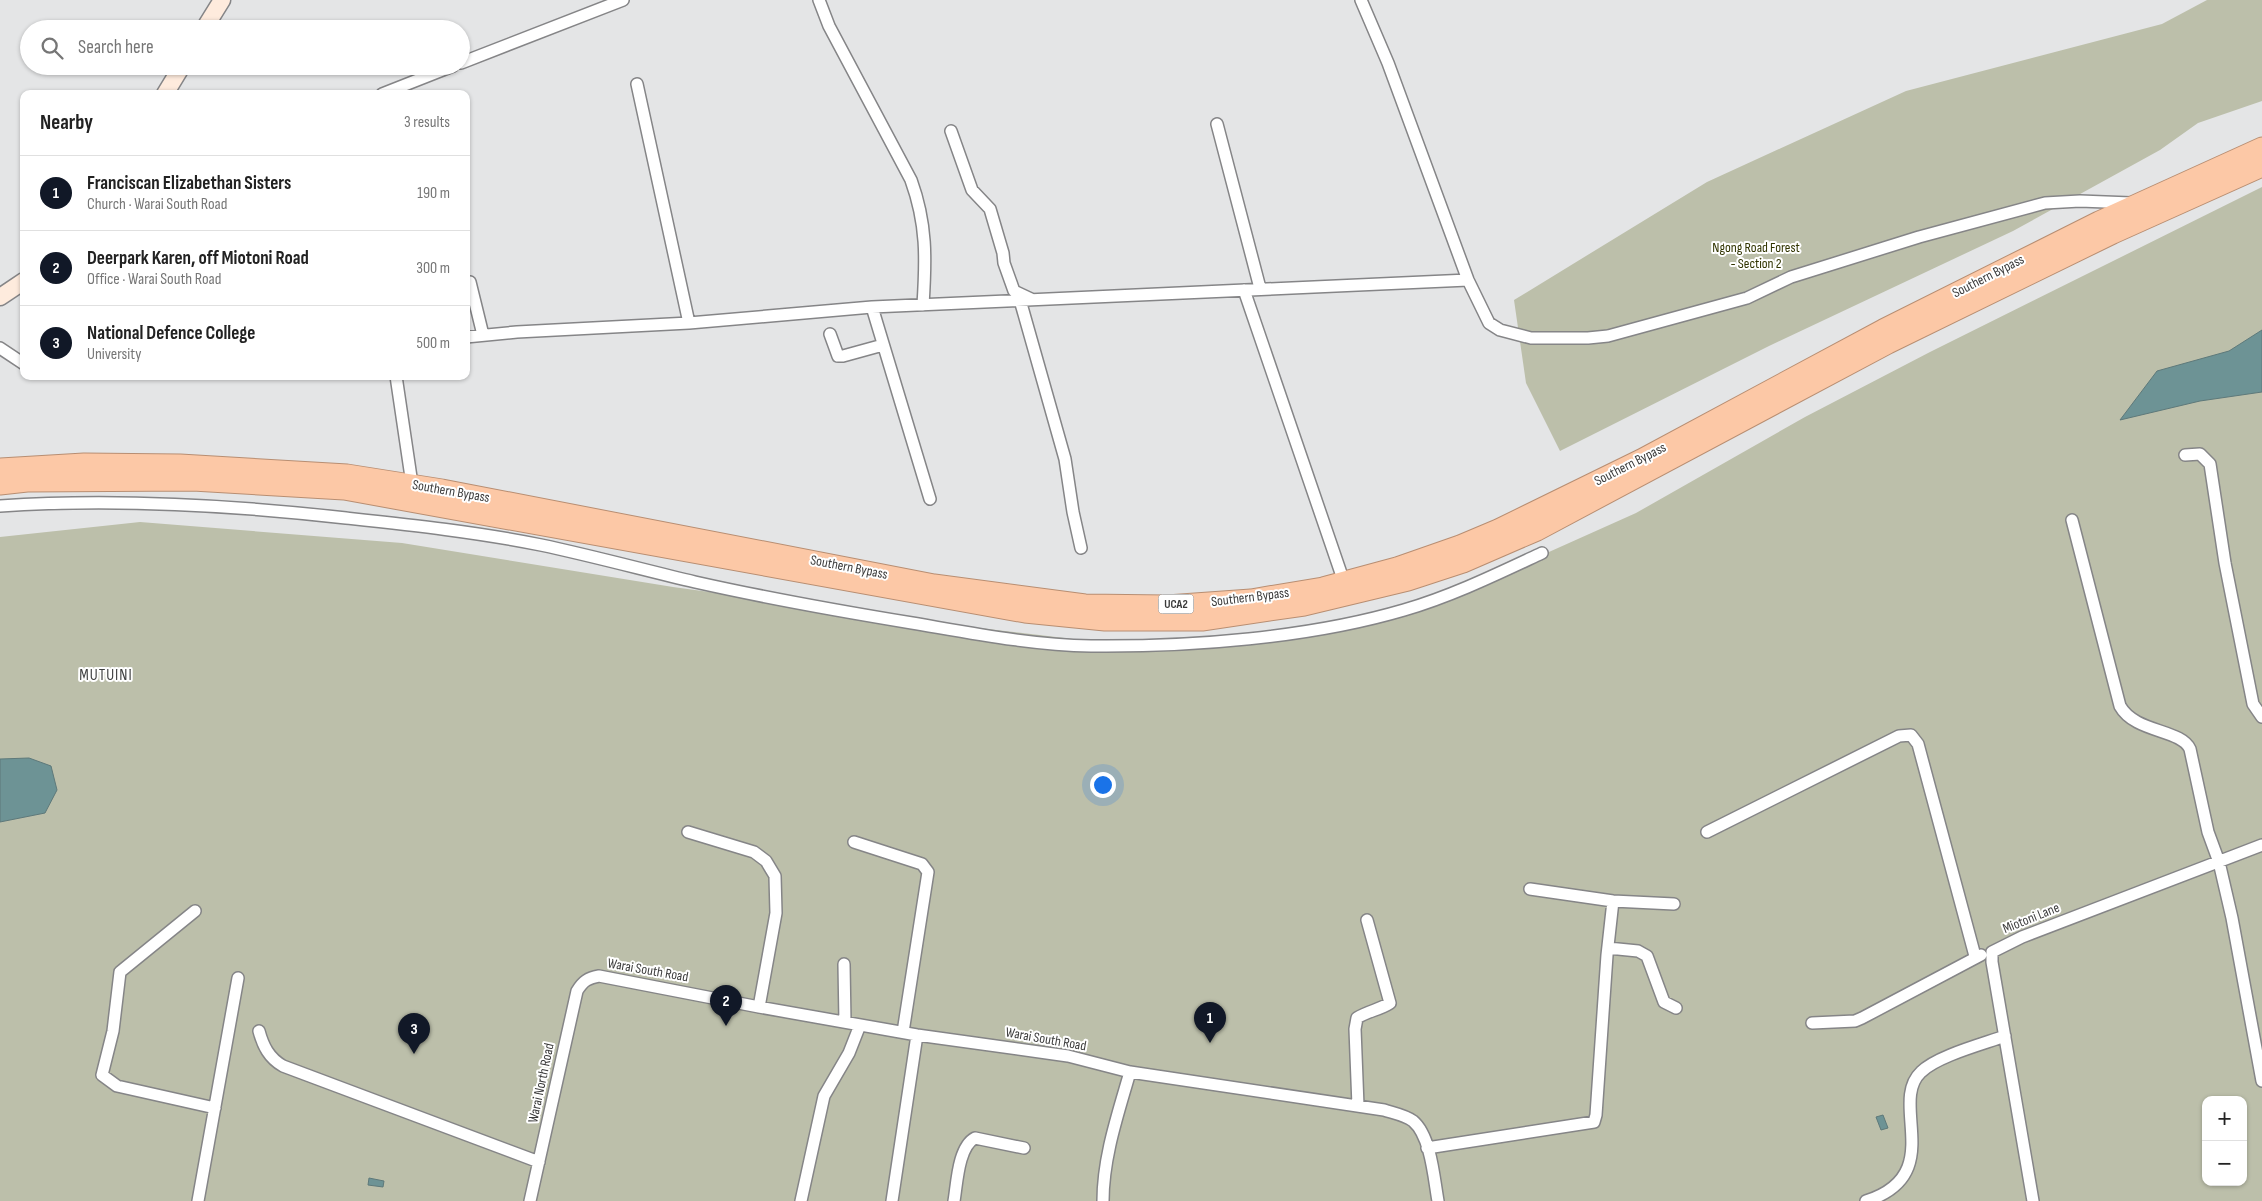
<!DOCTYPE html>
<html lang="en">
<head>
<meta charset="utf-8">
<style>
  :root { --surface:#fff; --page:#f2f2f2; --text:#222; --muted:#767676; --line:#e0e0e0; --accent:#111827 }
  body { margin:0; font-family:"Sofia Sans Condensed",sans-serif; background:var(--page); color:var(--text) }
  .controls { position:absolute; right:15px; bottom:15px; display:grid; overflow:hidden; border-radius:10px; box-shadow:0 1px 4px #0004 }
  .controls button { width:45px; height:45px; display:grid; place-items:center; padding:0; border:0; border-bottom:1px solid var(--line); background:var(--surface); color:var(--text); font:25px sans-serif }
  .you { position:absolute; left:1102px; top:784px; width:18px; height:18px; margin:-12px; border:4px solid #fff; border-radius:50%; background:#1a73e8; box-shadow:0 0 0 8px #1a73e833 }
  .badge { display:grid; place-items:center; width:32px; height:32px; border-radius:50%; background:var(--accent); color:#fff; font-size:16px; font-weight:700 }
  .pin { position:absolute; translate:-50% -41px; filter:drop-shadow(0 1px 2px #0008) }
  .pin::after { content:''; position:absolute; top:26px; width:18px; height:15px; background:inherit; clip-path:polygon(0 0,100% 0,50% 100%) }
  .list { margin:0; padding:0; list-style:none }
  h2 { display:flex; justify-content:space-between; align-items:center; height:65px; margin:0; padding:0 20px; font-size:21px }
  h2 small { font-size:16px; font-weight:400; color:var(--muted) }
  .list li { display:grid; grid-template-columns:32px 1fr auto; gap:15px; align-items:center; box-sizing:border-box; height:75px; padding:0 20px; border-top:1px solid var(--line) }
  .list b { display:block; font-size:19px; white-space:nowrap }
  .list p { margin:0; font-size:16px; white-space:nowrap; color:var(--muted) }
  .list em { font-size:16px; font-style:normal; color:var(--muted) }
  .icon { flex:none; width:28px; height:28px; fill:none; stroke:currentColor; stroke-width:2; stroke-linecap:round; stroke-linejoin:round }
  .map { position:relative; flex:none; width:2262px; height:1201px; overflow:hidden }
  .search { position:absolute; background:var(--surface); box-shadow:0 1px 4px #0004; left:20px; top:20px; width:450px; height:55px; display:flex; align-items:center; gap:12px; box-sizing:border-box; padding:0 18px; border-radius:28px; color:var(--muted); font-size:19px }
  .panel { position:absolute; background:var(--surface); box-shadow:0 1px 4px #0004; left:20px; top:90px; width:450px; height:290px; border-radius:10px }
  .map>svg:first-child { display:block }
  .green { fill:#bcbfaa; fill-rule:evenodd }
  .water { fill:#6d9395; stroke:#5e797a }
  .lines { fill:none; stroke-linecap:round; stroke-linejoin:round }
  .minor-casing { stroke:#858587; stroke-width:14 }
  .secondary-casing { stroke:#858587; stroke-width:19 }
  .trunk-casing { stroke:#b88e72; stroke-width:21 }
  .minor { stroke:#fff; stroke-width:11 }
  .secondary { stroke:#feebdd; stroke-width:16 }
  .trunk { stroke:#fcc8a6; stroke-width:19 }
  .labels { text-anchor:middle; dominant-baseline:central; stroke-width:4; stroke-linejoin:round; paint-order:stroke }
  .shield { fill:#fff; stroke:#767676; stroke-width:1 }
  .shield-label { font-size:12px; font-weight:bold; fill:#3b3b3b }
  .park-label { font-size:14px; fill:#313400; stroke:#fff }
  .street-label { font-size:14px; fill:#3b3b3b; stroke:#fff }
  .quarter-label { font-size:16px; letter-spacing:1px; fill:#3f4041; stroke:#fff }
</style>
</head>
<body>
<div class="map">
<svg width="2262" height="1201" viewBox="0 0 2262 1201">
  <rect width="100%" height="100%" fill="#e4e5e6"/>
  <path class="green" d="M2207,0H2262V101L2198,123L2160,150L2013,231L1769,346L1560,451L1526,383L1514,300L1707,182L1906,91L2162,24Z
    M2262,187V1201H0V537L140,522L402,543L673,587L911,620L1132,646L1260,642L1388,615L1540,556L1636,513L1805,417L1930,352ZM2206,1100H2243V1182H2206Z"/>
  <path class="water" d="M2262,330V392L2200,401L2120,420L2157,371L2229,351Z
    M29,758L51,766L57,790L45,813L0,822V759Z
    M1883,1115L1888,1128L1881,1130L1876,1117Z
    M369,1178L384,1181L383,1187L368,1185Z"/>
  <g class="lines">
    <g class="minor-casing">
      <path id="minor" d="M819,0L829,26L911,180C927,224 926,259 923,305
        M1361,0L1388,63L1468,280L1489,323L1500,330L1531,338H1588L1608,336L1747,298L1791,277L1919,237L2045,203L2080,201L2131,203
        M461,63L623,0
        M637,84L689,323
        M382,94L453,66
        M1217,124L1260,288
        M951,131L972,190L990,209L1003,253L1004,263L1014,291L1031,299
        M470,282L483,335
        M1244,290L1344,582
        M1020,300L1065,459L1073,512L1081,548
        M872,307L930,499
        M830,334L838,356H843L883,345
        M466,337L517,332L689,323L872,307L1468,280
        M0,348L24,364
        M396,376L412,484
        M2185,455L2200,454L2210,464L2225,563L2253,704L2262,717
        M0,506C116,498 231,505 346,518C411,525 477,532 541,545C593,556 644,570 695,582C766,598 839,611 912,623C971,633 1031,645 1091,646C1190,647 1309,638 1404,610C1452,596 1497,574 1542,553
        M2072,520L2120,706C2135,733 2181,729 2190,749L2208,832L2219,862L2232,918L2262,1081
        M688,832L754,852L766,861L775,876L776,913L759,1007
        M1707,832L1899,736L1911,735L1918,744L1975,956
        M854,842L922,864L928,872L903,1032
        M1530,889L1613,901L1674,904
        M195,911L120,972L113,1031L102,1075L117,1086L215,1108
        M1608,948L1638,951L1647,956L1664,1002L1676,1008
        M844,964L845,1022
        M1812,1023L1855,1021L1862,1018L1981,955
        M259,1031C263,1046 269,1058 283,1066L539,1162
        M1358,1106L1355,1029L1357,1018C1368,1011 1379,1010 1390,1003L1367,920
        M1427,1148L1594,1122L1596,1115L1607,955L1613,901
        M198,1201L238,978
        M530,1201L577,991C583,981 588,978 599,976L759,1007L917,1035L1068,1056L1130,1072L1384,1110C1393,1113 1405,1115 1413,1121C1431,1136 1434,1179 1438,1201
        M801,1201L824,1096L849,1053L860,1025
        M892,1201L917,1035
        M954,1201C957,1184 958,1147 975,1138L1024,1148
        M1103,1201C1103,1157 1118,1114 1130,1072
        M1866,1201C1948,1175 1888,1103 1921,1072C1937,1056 1983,1044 2005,1036
        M2033,1201L1992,962V952L2022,937L2262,845"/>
    </g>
    <g class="secondary-casing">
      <path id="secondary" d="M204,29L222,0
        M165,94L182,66
        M0,297L24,281"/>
    </g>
    <g class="trunk-casing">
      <path id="trunk" d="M0,468L84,463L180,464L347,474L442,489L934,584L1085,604L1167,605L1251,599L1323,587L1397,567L1460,545L1498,529L1641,459L1883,329L2099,221L2262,147
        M0,485L27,482L193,481L344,490L1025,613L1105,621H1202L1304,606L1408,581L1463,563L1537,531L1888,344L2113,234L2262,167"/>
    </g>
    <use href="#minor" class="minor"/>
    <use href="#secondary" class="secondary"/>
    <use href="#trunk" class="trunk"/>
  </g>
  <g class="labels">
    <rect class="shield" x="1158.5" y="594.5" width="35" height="19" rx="4"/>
    <g class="shield-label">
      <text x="1176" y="604">UCA2</text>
    </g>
    <g class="park-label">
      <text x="1756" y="247">Ngong Road Forest<tspan x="1756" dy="16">- Section 2</tspan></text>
    </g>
    <g class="street-label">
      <text transform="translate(1988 276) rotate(-27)">Southern Bypass</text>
      <text transform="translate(1630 464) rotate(-27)">Southern Bypass</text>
      <text transform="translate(451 491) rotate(10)">Southern Bypass</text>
      <text transform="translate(849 567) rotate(11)">Southern Bypass</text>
      <text transform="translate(1250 597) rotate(-7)">Southern Bypass</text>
      <text transform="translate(2031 918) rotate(-22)">Miotoni Lane</text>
      <text transform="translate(648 970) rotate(10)">Warai South Road</text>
      <text transform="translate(1046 1039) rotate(10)">Warai South Road</text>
      <text transform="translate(541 1083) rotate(-78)">Warai North Road</text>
    </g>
    <g class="quarter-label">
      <text x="106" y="675">MUTUINI</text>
    </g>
  </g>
</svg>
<div class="controls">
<button>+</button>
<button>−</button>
</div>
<div class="you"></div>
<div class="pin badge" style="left:1210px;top:1043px">1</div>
<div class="pin badge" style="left:726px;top:1026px">2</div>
<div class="pin badge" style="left:414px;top:1054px">3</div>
<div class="search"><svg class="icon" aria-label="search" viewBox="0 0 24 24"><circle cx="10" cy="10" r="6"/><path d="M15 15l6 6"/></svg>Search here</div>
<section class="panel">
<h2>Nearby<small>3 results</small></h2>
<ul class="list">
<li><span class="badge">1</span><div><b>Franciscan Elizabethan Sisters</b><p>Church · Warai South Road</p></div><em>190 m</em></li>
<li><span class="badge">2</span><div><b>Deerpark Karen, off Miotoni Road</b><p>Office · Warai South Road</p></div><em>300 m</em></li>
<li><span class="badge">3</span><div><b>National Defence College</b><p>University</p></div><em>500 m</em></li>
</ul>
</section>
</div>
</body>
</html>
